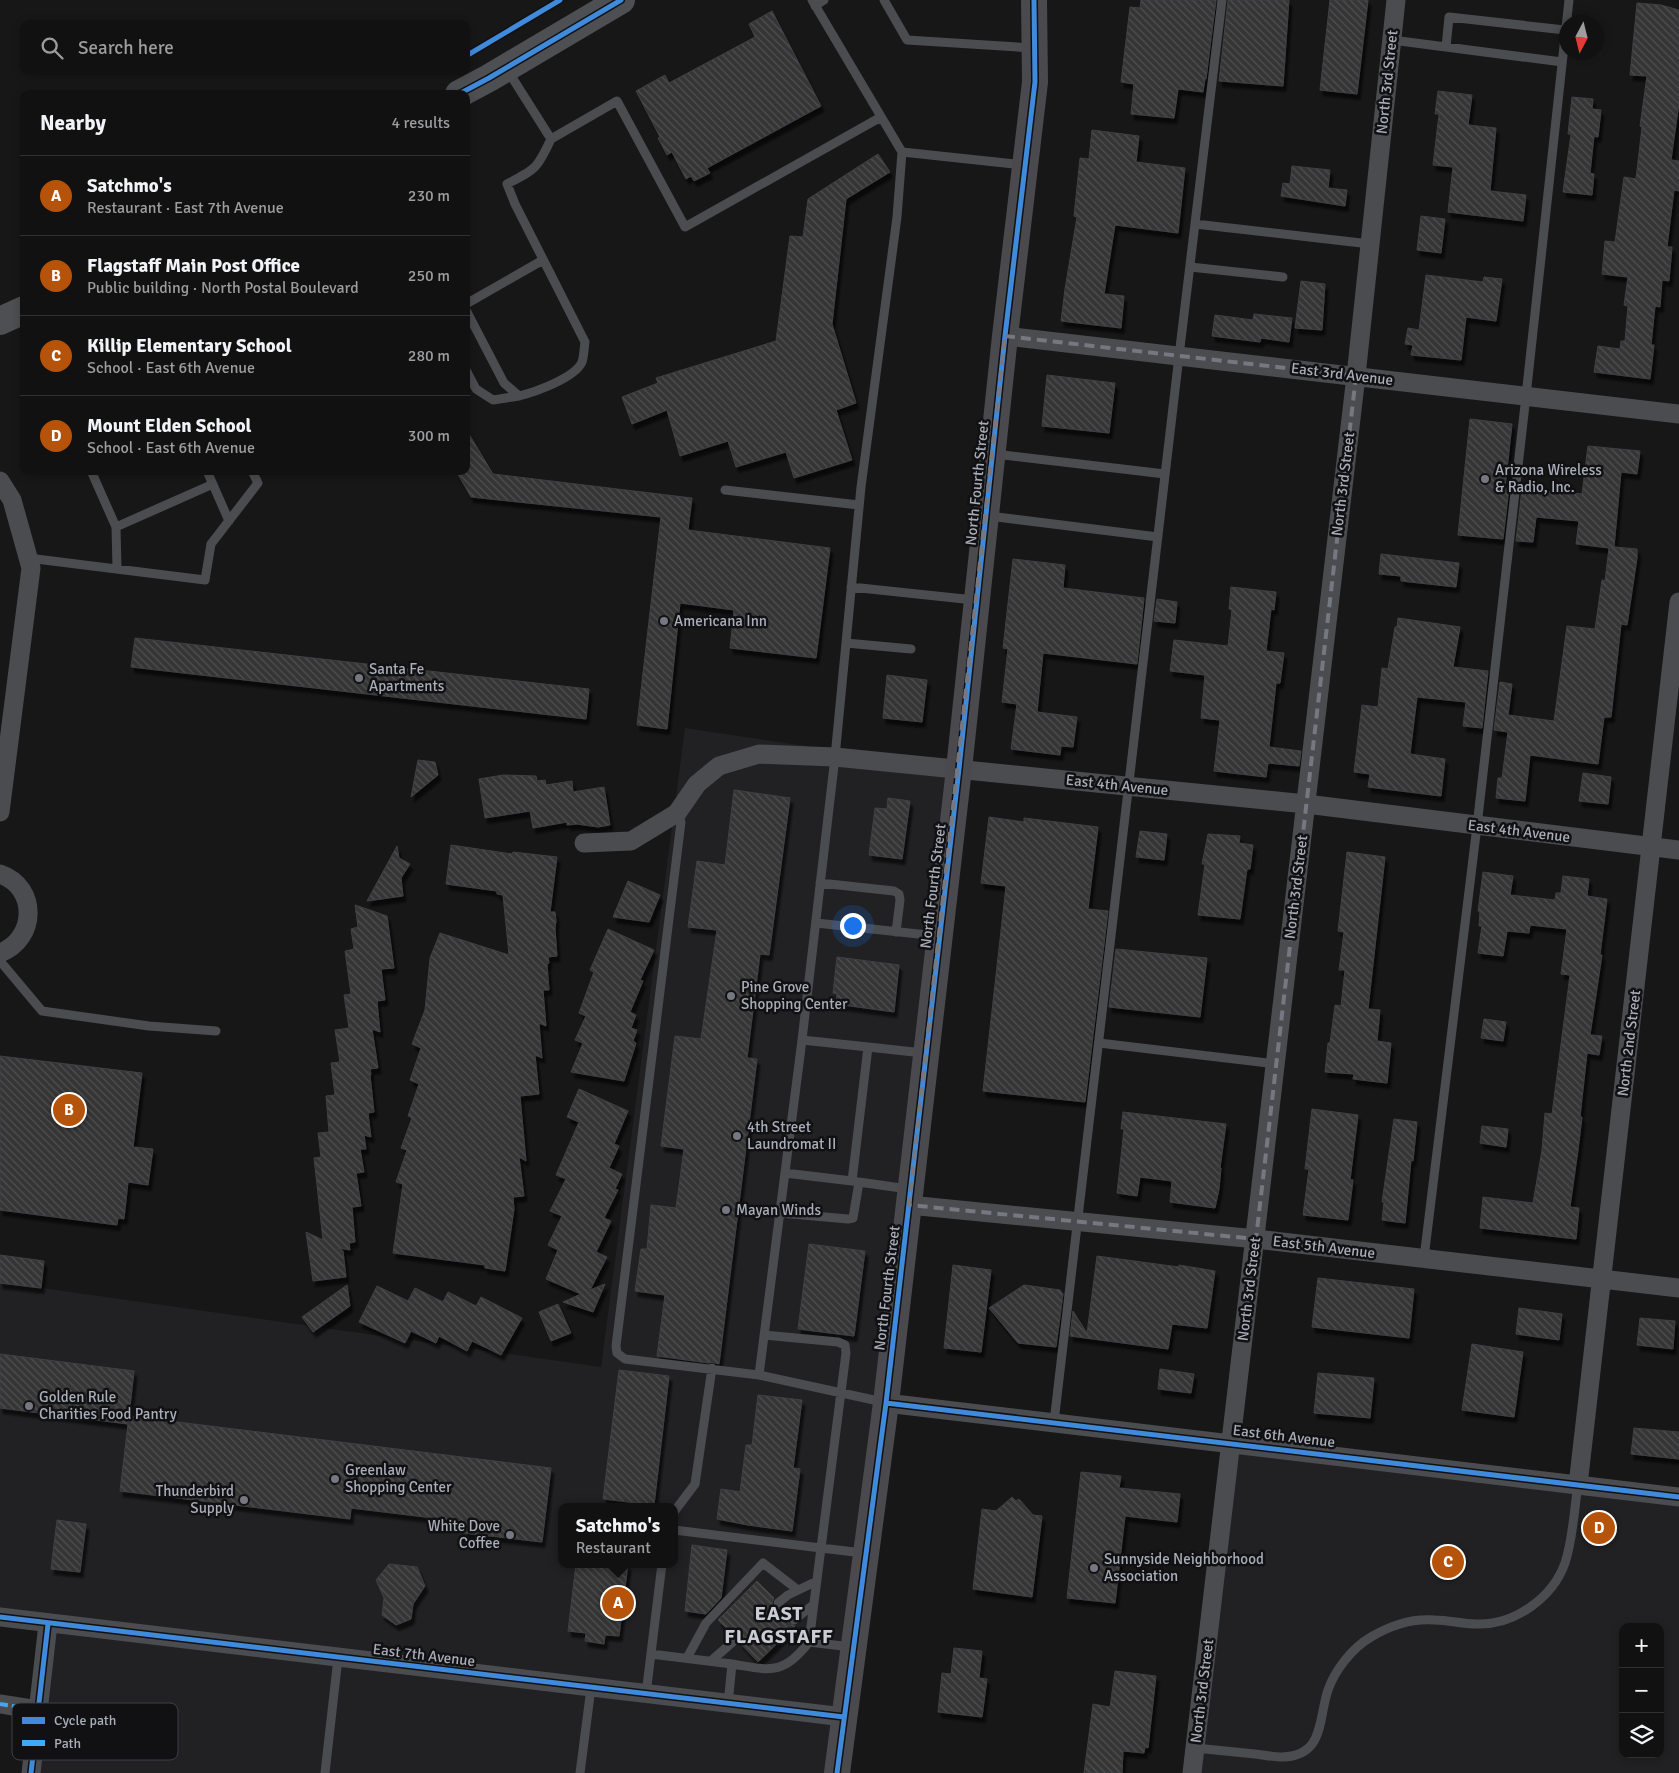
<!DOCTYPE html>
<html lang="en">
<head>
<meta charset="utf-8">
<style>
  :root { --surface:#111; --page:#1e1f1f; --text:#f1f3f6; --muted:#9c9d9f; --line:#303131; --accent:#b45309 }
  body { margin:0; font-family:Signika,sans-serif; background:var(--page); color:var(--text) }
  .controls { position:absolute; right:15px; bottom:15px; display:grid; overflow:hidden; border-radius:10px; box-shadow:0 2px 8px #0003 }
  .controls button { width:45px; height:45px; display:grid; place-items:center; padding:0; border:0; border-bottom:1px solid var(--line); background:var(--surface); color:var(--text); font:25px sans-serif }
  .compass { position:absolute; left:1559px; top:15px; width:45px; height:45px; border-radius:50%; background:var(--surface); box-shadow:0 2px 8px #0003; rotate:187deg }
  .you { position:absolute; left:852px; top:925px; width:18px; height:18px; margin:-12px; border:4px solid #fff; border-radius:50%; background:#1a73e8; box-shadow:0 0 0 8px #1a73e833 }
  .badge { display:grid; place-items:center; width:32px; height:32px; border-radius:50%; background:var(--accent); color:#fff; font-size:16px; font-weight:700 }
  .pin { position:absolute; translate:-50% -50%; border:2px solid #fff; box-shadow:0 1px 5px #0006 }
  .popup { position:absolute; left:558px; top:1503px; width:120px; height:65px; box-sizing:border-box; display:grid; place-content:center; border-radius:10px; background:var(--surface); filter:drop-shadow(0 1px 4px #0005); font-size:16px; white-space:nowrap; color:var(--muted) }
  .popup b { font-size:19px; color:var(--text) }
  .popup::after { content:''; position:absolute; left:50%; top:100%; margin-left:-10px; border:10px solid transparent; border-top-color:var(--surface) }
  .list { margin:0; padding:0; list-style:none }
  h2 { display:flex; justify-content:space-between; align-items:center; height:65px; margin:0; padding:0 20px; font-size:21px }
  h2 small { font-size:16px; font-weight:400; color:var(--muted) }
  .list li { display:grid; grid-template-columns:32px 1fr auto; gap:15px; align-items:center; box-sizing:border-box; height:80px; padding:0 20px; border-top:1px solid var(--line) }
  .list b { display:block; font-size:19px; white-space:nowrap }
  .list p { margin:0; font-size:16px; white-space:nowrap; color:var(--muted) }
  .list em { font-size:16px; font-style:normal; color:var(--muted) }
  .icon { flex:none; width:28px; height:28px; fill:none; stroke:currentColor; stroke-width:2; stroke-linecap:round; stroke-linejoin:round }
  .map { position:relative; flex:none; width:1679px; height:1773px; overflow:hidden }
  .search { position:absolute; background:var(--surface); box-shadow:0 2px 8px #0003; left:20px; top:20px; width:450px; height:55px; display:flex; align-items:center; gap:12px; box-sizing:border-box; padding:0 18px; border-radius:10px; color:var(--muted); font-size:19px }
  .panel { position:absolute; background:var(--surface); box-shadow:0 2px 8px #0003; left:20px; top:90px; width:450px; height:385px; border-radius:10px }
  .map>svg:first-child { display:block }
  .built { fill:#212123; fill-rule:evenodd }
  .building { fill:url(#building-back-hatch); stroke:#3f4043; filter:url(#shadow) }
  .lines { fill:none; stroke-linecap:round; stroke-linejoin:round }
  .service { stroke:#4b4c50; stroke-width:9 }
  .minor { stroke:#4b4c50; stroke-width:19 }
  .secondary { stroke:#4a4a4e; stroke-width:26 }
  .primary { stroke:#4d4f52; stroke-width:28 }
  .quiet { stroke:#3fa9f5; stroke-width:4; stroke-dasharray:8 4; stroke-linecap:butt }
  .cycleway-casing { stroke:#111113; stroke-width:8 }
  .cycleway { stroke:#408adc; stroke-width:5 }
  .marked { fill:none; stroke:#757880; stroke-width:4; stroke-dasharray:10 6; stroke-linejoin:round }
  .poi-dot { fill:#757880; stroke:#111113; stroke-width:2 }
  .labels { text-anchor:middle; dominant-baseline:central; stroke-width:5; stroke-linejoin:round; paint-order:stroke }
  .street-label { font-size:15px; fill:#a8adb8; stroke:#111113 }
  .poi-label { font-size:15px; fill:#a8adb8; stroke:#111113; text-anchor:start }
  .district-label { font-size:20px; font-weight:bold; letter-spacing:1px; fill:#c9ccd4; stroke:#111113 }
  .key { fill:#111113; stroke:#3e4045; stroke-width:1 }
  .key-label { font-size:14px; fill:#a8adb8 }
</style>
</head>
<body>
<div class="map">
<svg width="1679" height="1773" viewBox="0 0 1679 1773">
  <defs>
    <pattern id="building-back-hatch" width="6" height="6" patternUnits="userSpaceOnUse" patternTransform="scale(1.25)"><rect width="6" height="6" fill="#353536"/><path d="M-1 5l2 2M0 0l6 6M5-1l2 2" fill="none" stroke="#4f5051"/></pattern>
    <filter id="shadow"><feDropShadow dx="3" dy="5.5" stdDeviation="1" flood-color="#0009"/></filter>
  </defs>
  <rect width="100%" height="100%" fill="#171717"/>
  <path class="built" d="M685,728L959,769L838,1773H32L48,1624L0,1617V1282L601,1367ZM562,1507H674V1564H562Z
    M1230,1442L1679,1497V1773H1192ZM1623,1627H1660V1754H1623Z"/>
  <path class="building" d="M1141,0H1216L1206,79H1205L1203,92L1178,89L1174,118L1131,114L1134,84L1121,82L1130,7L1140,8Z
    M1228,0H1289L1283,86L1219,81Z
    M1330,0H1368L1357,94L1320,90Z
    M1637,3L1661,5L1679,10V103L1671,160L1679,161V191L1674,190L1667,247H1672L1669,281L1662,280L1660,307L1655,306L1651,345H1654L1650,379L1594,372L1598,346L1620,349L1621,341H1625L1628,306L1624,305L1628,277L1602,274L1605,241L1615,242L1624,177L1636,179L1642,127L1640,126L1647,76L1630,75Z
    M772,11L821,106L707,168L710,173L694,181L691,176L686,179L672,152L667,155L658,138L660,137L636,91L665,75L669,83L755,37L749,24Z
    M1438,91L1472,95L1468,125L1496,128L1490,191L1526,195L1523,221L1448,212L1453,167L1433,165L1439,114H1435Z
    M1572,97L1593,99L1592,109L1601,110L1598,137L1594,136L1590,173L1594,174L1592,195L1563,192L1571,134H1568Z
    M1092,130L1139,136L1136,162L1185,168L1178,233L1115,225L1104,294L1124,296L1121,328L1061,321L1065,289L1077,217L1074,216L1080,158L1089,159Z
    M878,154L890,172L846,199L832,324L856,403L836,410L852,460L794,478L786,452L736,467L728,441L680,456L667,410L632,424L622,397L658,383L656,378L776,341L790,236L803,237L808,199Z
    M1292,166L1330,170L1328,188L1347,190L1345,206L1281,196L1283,183L1290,184Z
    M1421,216L1445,219L1441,253L1417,250Z
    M1426,275L1483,282L1484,277L1502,279L1496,321L1466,317L1461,360L1411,355L1413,345L1405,344L1408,328L1419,330Z
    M1301,281L1325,284L1322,330L1295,328Z
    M1254,314L1292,318L1289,342L1261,338L1260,342L1212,336L1215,315L1253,320Z
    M1047,375L1115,383L1109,433L1042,426Z
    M1470,419L1512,424L1505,488H1509L1503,539L1458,535Z
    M466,429L493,474L692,498L688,530L830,548L816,658L730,648L734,610L680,603L667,729L637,725L661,517L471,497L456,471H466Z
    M1588,446L1640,451L1637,474L1621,472L1614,547L1637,549V558L1627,625L1621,624L1611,717H1604L1598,764L1530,755L1525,801L1496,798L1498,778H1502L1508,732L1494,730L1500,682L1512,684L1508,715L1554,721L1567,626L1595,629L1602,580L1605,581L1609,548L1576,544L1579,521L1536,517L1533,542L1516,541L1522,489L1582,494Z
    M1381,554L1459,563L1456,587L1401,581V576L1379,574Z
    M1013,559L1065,565L1063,588L1144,598L1137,664L1043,653L1037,712L1077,717L1073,747L1061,746L1060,755L1011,749L1017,704L1002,702L1008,649L1003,648Z
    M1231,587L1276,592L1274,610L1271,609L1266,651L1284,653L1280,683H1276L1269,747L1301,751L1299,766L1268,763L1266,777L1214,771L1220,720L1201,718L1205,675L1170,671L1174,640L1228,646L1232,610L1229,609Z
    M1157,599L1177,602L1175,623L1154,621Z
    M1398,618L1460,627L1453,667L1488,671L1482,728L1463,726L1466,702L1417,697L1410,754L1445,759L1441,796L1368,787L1370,774L1354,772L1362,705L1378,707L1382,668L1388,669L1395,627H1397Z
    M135,638L589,689L586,719L131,667Z
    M887,675L927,680L922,722L883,718Z
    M418,760L435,762L438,775L411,797Z
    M1583,773L1611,777L1608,804L1579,801Z
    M503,775L536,776L537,781L545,780L546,785L572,781L573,792L604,787L610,825L598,827L577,824L567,825V822L533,828L530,811L485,818L479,779Z
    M734,790L790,798L769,955L760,954L747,1058L757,1059L719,1364L712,1362L709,1363L657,1356L665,1295L635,1291L641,1249H647L651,1205L676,1208L684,1149L661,1146L675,1036L701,1039L717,930L688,927L697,861L725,865Z
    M888,798L910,801L902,859L869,855L875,808L887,809Z
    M989,817L1024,822V818L1098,827L1088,909L1108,911L1085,1102L983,1091L1006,886L981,883Z
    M1140,831L1167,834L1164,860L1136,857Z
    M1208,834L1240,836L1239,843L1253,845L1250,869H1247L1240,919L1198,915L1205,864H1202Z
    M451,845L512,854L513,852L557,857L550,912H555L556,921L555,928L557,956L548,957L549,963L547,964L549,990H543L546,1026L539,1023L542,1058L535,1055L539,1094L520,1096L526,1161L519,1157L524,1196L513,1197L514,1209L505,1271L485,1268V1265L393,1253L403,1184L396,1182L407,1150L401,1148L412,1118L408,1116L419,1084L410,1080L421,1048L412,1044L425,1010L430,958L440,933L509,955L503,895L497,894V891L446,884Z
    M397,846L399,858L410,864L401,878L403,896L367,901Z
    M1347,852L1385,857L1368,1009L1380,1010L1377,1041L1391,1043L1387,1083L1353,1079L1354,1074L1325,1072L1328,1043H1330L1335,1005L1341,1006L1345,970H1339L1344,932L1338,931Z
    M1483,872L1513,876L1510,895L1555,900L1556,893H1561L1563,876L1589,879L1587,896L1607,899L1600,955H1602L1590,1035L1602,1036L1599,1055L1587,1053L1580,1117H1582L1578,1150L1570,1207L1579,1208L1576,1239L1480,1228L1483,1197L1533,1203L1542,1150L1545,1113L1552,1114L1570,975L1561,974L1567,929L1530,925L1529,933L1507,931L1503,956L1478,953L1482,926H1479L1480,912L1478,911Z
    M628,881L660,895L649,922L613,917Z
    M355,905L387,916L394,968L381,969L385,1000L377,1001L380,1032L372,1029L378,1068L370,1069L371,1075H370L374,1112L368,1113L371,1137L364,1135L366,1149H360L364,1172L356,1173L361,1206L352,1207L355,1242L349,1243L350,1250L338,1248L343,1251L346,1277L313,1281L306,1232L323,1240L314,1158L321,1157L318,1133L329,1132L326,1096L335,1095L331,1063L340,1062L335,1030L349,1028L344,995L351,994L345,951L354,949L351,929L358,927Z
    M608,929L654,950L640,980L643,981L630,1012L636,1015L631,1028L637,1030L633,1041L636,1043L624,1081L571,1072L583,1043L575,1040L586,1016L579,1013L594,972L590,970Z
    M1116,949L1207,958L1200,1017L1109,1007Z
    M837,957L899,965L894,1012L836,1004L837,994L833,993Z
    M1484,1019L1506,1022L1503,1041L1481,1038Z
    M0,1056L142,1073L133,1147L153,1149L148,1185L128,1182L124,1219L118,1218L117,1225L0,1210Z
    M579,1089L628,1111L614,1144L619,1146L609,1168L622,1174L615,1189L618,1190L604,1218L611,1221L596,1252L607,1257L590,1290L605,1284L593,1312L563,1302L581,1294L546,1279L558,1250L548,1245L562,1216L550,1211L566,1179L556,1175L579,1122L567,1117Z
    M1312,1109L1358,1115L1350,1180H1353L1348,1220L1303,1215L1309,1169H1305Z
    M1123,1112L1226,1124L1220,1168H1221L1219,1189L1215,1208L1170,1202L1172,1181L1140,1177L1137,1196L1117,1193L1124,1129H1121Z
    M1394,1119L1417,1122L1413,1161L1411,1160L1405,1223L1382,1220L1384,1202H1382Z
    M1482,1126L1508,1129L1506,1147L1480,1143Z
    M809,1244L865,1251L854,1336L798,1329Z
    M0,1255L44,1261L41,1288L0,1283Z
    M1097,1256L1179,1267V1265L1215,1271L1207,1328L1172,1324L1168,1349L1070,1336L1073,1311L1087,1333Z
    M953,1265L991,1270L981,1352L944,1348Z
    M1318,1278L1414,1289L1409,1338L1312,1327Z
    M347,1285L350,1306L313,1332L302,1317Z
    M1024,1285L1060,1290L1063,1294L1056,1347L1018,1343L989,1308Z
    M377,1286L408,1301L415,1288L443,1302L448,1292L476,1306L481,1297L522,1318L501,1355L472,1341L467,1351L439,1336L436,1343L411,1331L405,1343L359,1322Z
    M558,1304L571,1333L551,1341L539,1312Z
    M1519,1308L1562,1314L1559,1340L1516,1334Z
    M1640,1318L1675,1321L1673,1349L1637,1345Z
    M1472,1344L1523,1352L1514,1417L1462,1410Z
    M0,1354L134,1371L129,1416L551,1468L542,1542L464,1533L466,1522L351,1508L350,1519L120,1491L128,1424L0,1408Z
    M1160,1369L1194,1374L1191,1393L1158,1389Z
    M619,1370L669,1376L654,1505L603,1499Z
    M1318,1373L1374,1378L1370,1418L1314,1413Z
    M758,1395L802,1400L793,1468L800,1469L792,1531L748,1525L717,1519L721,1489L740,1492L746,1445H752Z
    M1634,1428L1679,1432V1459L1631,1454Z
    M1081,1472L1121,1476L1119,1488L1180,1494L1177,1522L1125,1516L1115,1603L1067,1598Z
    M1012,1497L1016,1501L1019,1499L1033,1515L1042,1516L1032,1597L973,1589L982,1509L996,1511Z
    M57,1520L86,1524L80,1572L51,1569Z
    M692,1545L727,1550L721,1598L706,1614L685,1611Z
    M389,1564L417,1567L425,1586L413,1604L411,1619L396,1625L382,1615L384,1598L376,1580Z
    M576,1564H628L619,1636L605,1635L604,1644L585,1641L586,1633L568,1631Z
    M757,1581L774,1598L772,1603L773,1607L778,1609L782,1607L790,1615L788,1618L789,1623L795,1626L758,1662L740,1643L742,1638L740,1635L735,1633L732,1634L718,1620Z
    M954,1648L982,1651L979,1678L987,1679L982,1717L938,1712L942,1673L951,1674Z
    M1115,1671L1156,1676L1148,1748L1145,1747L1144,1753L1123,1751L1122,1773H1084L1093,1704L1110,1707Z"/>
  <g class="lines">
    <path class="service" d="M884,0L907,40L1032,48
      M815,6L824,0
      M1392,40L1562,62
      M1446,47L1449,17L1565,30
      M508,71L551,139L617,101L685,227L881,117
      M902,152L1024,165
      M1195,224L1370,244
      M1190,267L1283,277
      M466,304L543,260
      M466,310L504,383L519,396C535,392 575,378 582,362C584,356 584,348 585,342L515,204L507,184C536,169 537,169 551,139
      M466,370L476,389L493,400L519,396
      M995,454L1165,474
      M97,471L92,473L116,527
      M207,471L229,521
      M725,490L859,505
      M989,516L1158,537
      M28,558L205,580L211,544L258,483L252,471
      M117,569L116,527L213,484
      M851,587L974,600
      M846,643L911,649
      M677,813L681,822L616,1346L617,1353L625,1359L759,1375L883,1402
      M820,883L894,891L899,894L900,900L896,932
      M816,923L937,936
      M0,961L42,1011L149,1026L216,1031
      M802,1040L868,1047
      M1099,1043L1276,1064
      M785,1173L852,1181
      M908,1189L852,1181L868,1047L923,1053
      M780,1213L848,1219L853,1218L859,1182
      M1424,1258L1477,826L1526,396L1569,0
      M759,1375L802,1040L835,757L861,487L897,217L902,152L812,0
      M1054,1422L1179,356L1222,0
      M674,1512L695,1484L712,1368
      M674,1530L821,1548L846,1353L845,1345L838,1342L764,1335
      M778,1603L788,1595L817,1581
      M794,1620L813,1605
      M851,1647L809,1642L821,1548L863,1553
      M651,1654L732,1664L728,1704
      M687,1658L706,1623L763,1563L798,1590
      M711,1661L736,1639
      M732,1664C770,1670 783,1676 809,1642
      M646,1694L662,1564
      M1195,1748C1215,1750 1235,1752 1255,1754C1264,1755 1273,1757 1282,1757C1325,1756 1318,1719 1328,1690C1335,1670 1352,1648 1371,1637C1391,1625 1411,1618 1435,1620C1450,1620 1465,1625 1480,1624C1516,1624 1553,1597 1565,1563C1573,1539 1574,1510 1578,1485
      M325,1773L338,1658
      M580,1773L591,1688"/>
    <path class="minor" d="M1005,336L1679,414
      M0,481L12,500L31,568L0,812
      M584,843L631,841L677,813L697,784L719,766L759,754L835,757L1306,804L1679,850
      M0,874C38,887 37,939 0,953
      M909,1205L1256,1239L1679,1288
      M886,1403L1679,1497
      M1578,1485L1679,602
      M0,1617L844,1717
      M0,1704L38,1710
      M31,1773L48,1624
      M1192,1773L1356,376L1396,0"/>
    <path class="secondary" d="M837,1773L886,1403L959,769L1005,336L1035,82L1034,0"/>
    <path class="primary" d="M459,94L489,78L621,0
      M0,321L24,310"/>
    <path class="quiet" d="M0,1704L38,1710"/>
    <g class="cycleway-casing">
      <path id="cycleway" d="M466,56L560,0
        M459,94L489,78L621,0
        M886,1403L1679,1497
        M0,1617L844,1717
        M31,1773L48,1624
        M837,1773L886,1403L959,769L1005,336L1035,82L1034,0"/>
    </g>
    <use href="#cycleway" class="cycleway"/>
  </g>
  <path class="marked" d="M1005,336L1356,376L1256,1239L909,1205Z"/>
  <g class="poi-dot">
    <circle cx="1485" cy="479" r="5"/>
    <circle cx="664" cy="621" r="5"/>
    <circle cx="359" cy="678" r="5"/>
    <circle cx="731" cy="996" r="5"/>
    <circle cx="737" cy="1136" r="5"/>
    <circle cx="726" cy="1210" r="5"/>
    <circle cx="29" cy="1406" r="5"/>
    <circle cx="335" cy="1479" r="5"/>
    <circle cx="244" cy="1500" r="5"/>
    <circle cx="510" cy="1535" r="5"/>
    <circle cx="1094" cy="1568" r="5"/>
  </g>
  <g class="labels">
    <g class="street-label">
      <text transform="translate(1387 82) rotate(-84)">North 3rd Street</text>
      <text transform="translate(1342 374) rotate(7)">East 3rd Avenue</text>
      <text transform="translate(977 483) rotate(-84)">North Fourth Street</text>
      <text transform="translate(1343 484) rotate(-83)">North 3rd Street</text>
      <text transform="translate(1117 785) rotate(6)">East 4th Avenue</text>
      <text transform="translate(1519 831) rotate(7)">East 4th Avenue</text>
      <text transform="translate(933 886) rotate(-83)">North Fourth Street</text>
      <text transform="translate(1296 887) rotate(-83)">North 3rd Street</text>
      <text transform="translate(1629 1043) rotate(-83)">North 2nd Street</text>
      <text transform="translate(1324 1247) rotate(7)">East 5th Avenue</text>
      <text transform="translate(887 1288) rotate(-83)">North Fourth Street</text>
      <text transform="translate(1249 1289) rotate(-83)">North 3rd Street</text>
      <text transform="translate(1284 1436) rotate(7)">East 6th Avenue</text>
      <text transform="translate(424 1655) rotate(7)">East 7th Avenue</text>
      <text transform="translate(1202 1691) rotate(-83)">North 3rd Street</text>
    </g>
    <g class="poi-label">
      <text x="1495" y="470">Arizona Wireless<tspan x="1495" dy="17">&amp; Radio, Inc.</tspan></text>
      <text x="674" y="621">Americana Inn</text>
      <text x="369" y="669">Santa Fe<tspan x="369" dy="17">Apartments</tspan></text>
      <text x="741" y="987">Pine Grove<tspan x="741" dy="17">Shopping Center</tspan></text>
      <text x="747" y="1127">4th Street<tspan x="747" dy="17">Laundromat II</tspan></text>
      <text x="736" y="1210">Mayan Winds</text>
      <text x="39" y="1397">Golden Rule<tspan x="39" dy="17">Charities Food Pantry</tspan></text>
      <text x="345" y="1470">Greenlaw<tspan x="345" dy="17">Shopping Center</tspan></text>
      <text x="234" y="1491" text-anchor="end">Thunderbird<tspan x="234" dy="17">Supply</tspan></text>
      <text x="500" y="1526" text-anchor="end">White Dove<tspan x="500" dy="17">Coffee</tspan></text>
      <text x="1104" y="1559">Sunnyside Neighborhood<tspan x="1104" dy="17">Association</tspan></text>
    </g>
    <g class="district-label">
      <text x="779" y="1613">EAST<tspan x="779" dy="23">FLAGSTAFF</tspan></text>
    </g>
  </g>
  <rect x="12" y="1703" width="166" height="57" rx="8" class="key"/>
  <rect x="22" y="1717" width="23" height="7" fill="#408adc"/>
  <rect x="22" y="1740" width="23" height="6" fill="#3fa9f5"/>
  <g class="key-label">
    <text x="54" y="1725">Cycle path</text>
    <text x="54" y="1748">Path</text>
  </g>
</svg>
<div class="controls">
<button>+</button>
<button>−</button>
<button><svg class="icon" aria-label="layers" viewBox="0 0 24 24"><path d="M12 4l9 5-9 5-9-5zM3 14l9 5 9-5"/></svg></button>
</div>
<svg class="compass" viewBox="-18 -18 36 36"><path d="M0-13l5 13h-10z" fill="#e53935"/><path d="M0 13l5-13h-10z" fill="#9c9d9f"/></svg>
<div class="you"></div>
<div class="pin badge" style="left:618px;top:1603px">A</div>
<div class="popup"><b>Satchmo's</b>Restaurant</div>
<div class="pin badge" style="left:69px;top:1110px">B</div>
<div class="pin badge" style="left:1448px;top:1562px">C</div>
<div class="pin badge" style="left:1599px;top:1528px">D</div>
<div class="search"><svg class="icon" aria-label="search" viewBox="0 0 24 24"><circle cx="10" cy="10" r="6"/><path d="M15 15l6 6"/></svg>Search here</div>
<section class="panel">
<h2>Nearby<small>4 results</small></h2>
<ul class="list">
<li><span class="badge">A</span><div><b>Satchmo's</b><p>Restaurant · East 7th Avenue</p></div><em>230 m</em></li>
<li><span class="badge">B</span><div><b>Flagstaff Main Post Office</b><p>Public building · North Postal Boulevard</p></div><em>250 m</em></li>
<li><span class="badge">C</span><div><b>Killip Elementary School</b><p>School · East 6th Avenue</p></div><em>280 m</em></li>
<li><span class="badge">D</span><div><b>Mount Elden School</b><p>School · East 6th Avenue</p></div><em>300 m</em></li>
</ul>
</section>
</div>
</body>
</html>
